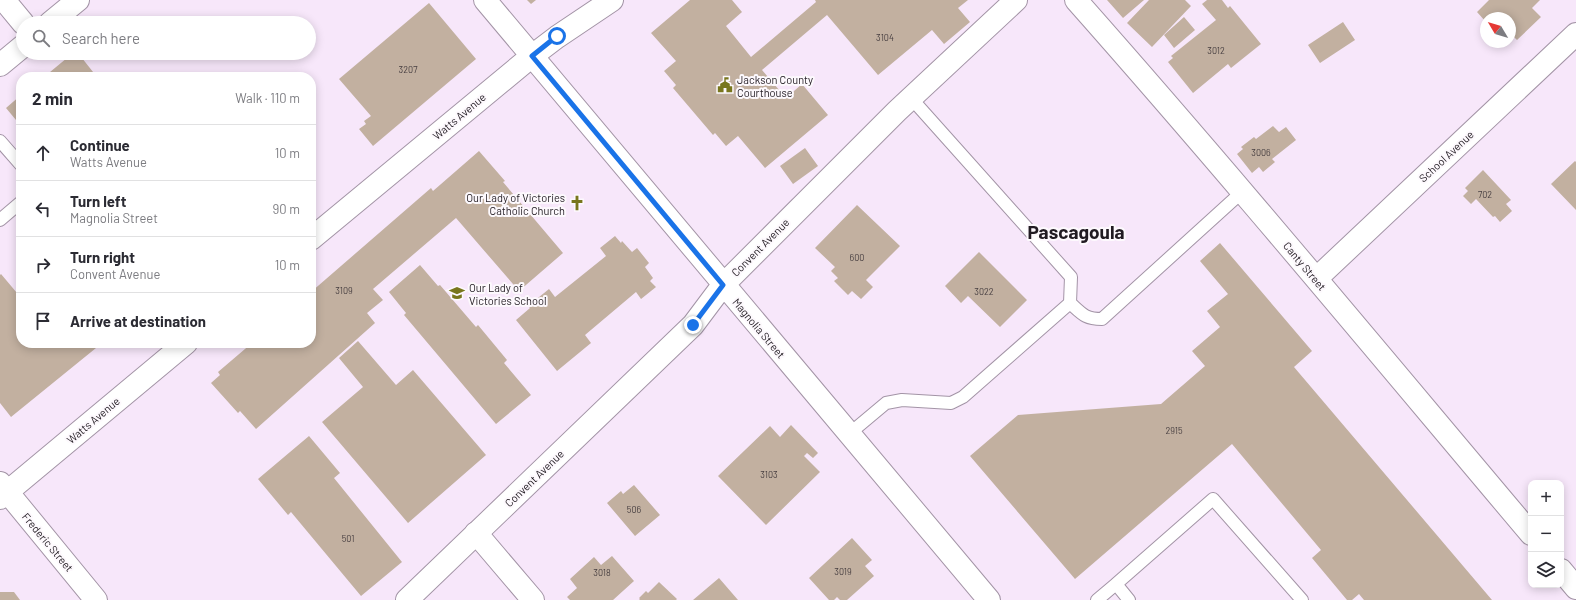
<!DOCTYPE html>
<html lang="en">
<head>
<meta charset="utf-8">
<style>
  :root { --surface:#fff; --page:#f2f2f3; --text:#2b2b33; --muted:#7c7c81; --line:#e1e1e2 }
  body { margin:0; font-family:Barlow,sans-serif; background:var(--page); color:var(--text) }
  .controls { position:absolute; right:12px; bottom:12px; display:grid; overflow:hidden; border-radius:8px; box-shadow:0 2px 10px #0003 }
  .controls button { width:36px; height:36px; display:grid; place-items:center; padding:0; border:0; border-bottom:1px solid var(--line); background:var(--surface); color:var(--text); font:20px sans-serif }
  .compass { position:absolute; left:1480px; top:12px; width:36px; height:36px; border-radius:50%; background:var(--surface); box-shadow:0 2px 10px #0003; rotate:308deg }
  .stop { position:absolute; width:12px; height:12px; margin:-9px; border:3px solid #1a73e8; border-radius:50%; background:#fff }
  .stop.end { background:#1a73e8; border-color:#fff; box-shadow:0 1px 4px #0008 }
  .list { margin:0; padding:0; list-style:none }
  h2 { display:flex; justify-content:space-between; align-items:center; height:52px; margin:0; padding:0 16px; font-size:17px }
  h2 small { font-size:13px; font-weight:400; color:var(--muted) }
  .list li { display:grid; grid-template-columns:26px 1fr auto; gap:12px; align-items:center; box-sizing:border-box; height:56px; padding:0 16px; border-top:1px solid var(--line) }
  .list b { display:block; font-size:15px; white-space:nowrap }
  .list p { margin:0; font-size:13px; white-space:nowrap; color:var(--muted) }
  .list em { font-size:13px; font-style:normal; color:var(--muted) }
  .icon { flex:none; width:22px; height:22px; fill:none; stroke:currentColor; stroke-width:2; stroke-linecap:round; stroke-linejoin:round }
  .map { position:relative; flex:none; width:1576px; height:600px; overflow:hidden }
  .search { position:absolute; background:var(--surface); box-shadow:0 2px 10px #0003; left:16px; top:16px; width:300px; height:44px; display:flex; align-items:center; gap:10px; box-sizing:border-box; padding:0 14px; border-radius:22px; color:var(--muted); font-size:15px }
  .panel { position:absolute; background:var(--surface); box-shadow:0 2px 10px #0003; left:16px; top:72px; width:300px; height:276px; border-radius:16px }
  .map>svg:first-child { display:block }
  .building { fill:#c2b0a0 }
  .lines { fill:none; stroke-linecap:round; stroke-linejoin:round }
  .service-casing { stroke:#a394a6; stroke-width:14 }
  .minor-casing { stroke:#a394a6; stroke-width:24 }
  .tertiary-casing { stroke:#a394a6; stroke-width:24 }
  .service { stroke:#fff; stroke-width:12 }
  .minor { stroke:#fff; stroke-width:22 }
  .tertiary { stroke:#fff; stroke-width:22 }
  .route { stroke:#1a73e8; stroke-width:5 }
  .labels { text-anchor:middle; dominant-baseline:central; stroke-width:4; stroke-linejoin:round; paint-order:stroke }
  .number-label { font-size:9px; fill:#494042 }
  .poi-label { font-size:11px; fill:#211b22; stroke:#fdf9fd; text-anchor:start }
  .street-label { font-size:11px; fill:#211b22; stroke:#fdf9fd }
  .town-label { font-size:19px; font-weight:bold; fill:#211b22; stroke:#fdf9fd }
</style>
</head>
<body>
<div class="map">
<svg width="1576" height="600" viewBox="0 0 1576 600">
  <rect width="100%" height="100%" fill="#f7e7fa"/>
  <path class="building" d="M527,0H536L531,4Z
    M690,0H732L742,12L726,26L751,57L816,2L815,0H968L958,8L970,22L944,44L932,30L878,75L827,15L762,70L786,98L802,84L828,115L765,168L738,136L726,146L715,133L713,135L673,88L676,85L664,71L676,61L651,33Z
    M1107,0H1144L1123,18Z
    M1149,0H1185L1191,6L1152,47L1127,23Z
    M1207,0H1222L1228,8L1230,6L1261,44L1231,68L1228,64L1193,93L1168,62L1173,58L1171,56L1216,20L1202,4Z
    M1489,0H1540L1532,8L1541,17L1517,40L1510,33V18H1486V22L1477,12Z
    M429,3L476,59L373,146L359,129L366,124L364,121L371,116L339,79Z
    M1184,17L1195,30L1174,48L1164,35Z
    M1343,22L1355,40L1320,63L1308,45Z
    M73,53H78L97,77H44Z
    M21,95V126L6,108Z
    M1273,126L1279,132L1286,127L1296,140L1272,159L1275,162L1263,172L1259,167L1252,173L1237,154L1243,149L1241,147L1254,137L1256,139Z
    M805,148L818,166L793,184L780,166Z
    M479,151L505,181L503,182L563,253L519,291L456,218L373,289L383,300L367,313L375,323L256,429L240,411L238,413L211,383L220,375L218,372L252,343H311V292L431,188L433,191Z
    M1575,161L1576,162V210L1551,184Z
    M1483,170L1511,200L1506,204L1512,211L1500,222L1495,216L1493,217L1476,199L1471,204L1463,196L1468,191L1465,188Z
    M857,205L900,246L866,280L873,287L861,299L852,291L848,295L834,281L838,278L831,271L835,267L815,248Z
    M615,236L621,243L622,241L632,252L637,248L649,263L645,267L653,278L650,281L656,287L641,299L636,292L585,335L591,343L557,371L516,320L530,308L528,306L549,289L555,297L606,256L600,248Z
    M1220,243L1312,351L1294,367L1492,600H1364L1359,594L1352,600H1347L1312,558L1321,550L1232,444L1075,579L970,456L1018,415L1161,404L1205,366L1192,351L1220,327L1207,311L1228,294L1200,261Z
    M979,252L1027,300L1000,327L968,296L961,303L945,286Z
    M420,265L438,286L440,285L476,327L478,325L507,360L504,363L531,395L496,424L404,315L406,313L389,292Z
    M1,274L17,293L21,290V343H91L96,348L11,417L0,403V275Z
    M358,341L396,385L413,370L486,455L408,523L322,422L363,387L339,358Z
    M791,425L818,453L813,458L807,453L804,456L820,472L766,525L718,476L770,426L780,437Z
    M309,436L340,473L334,478L402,562L361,596L291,512L288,515L258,479Z
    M634,485L660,515L635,536L607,503L621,491L623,494Z
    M852,538L872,560L865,566L874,576L847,600H840L837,597L834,600H829L809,578Z
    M612,556L634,581L613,600H570L567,597L577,588L570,579L594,557L601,565Z
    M719,578L738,600H693Z
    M659,582L677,599L676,600H639L640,599L639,598L646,591L648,593Z
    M0,592H14L20,600H0Z"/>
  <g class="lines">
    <g class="service-casing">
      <path id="service" d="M911,98L1071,277L1070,303C1082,314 1085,319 1102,319L1242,192
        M0,141L21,165
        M0,220L21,202
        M849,434L886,403L902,400L951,403L963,397L1070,303
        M1116,584L1213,499L1302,600
        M1097,600L1116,584L1129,600"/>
    </g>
    <g class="minor-casing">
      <path id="minor" d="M4,0L23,23
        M1076,0C1231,175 1380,355 1531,534
        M1317,278L1576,34
        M476,533L533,600
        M1561,570L1576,588"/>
    </g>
    <g class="tertiary-casing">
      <path id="tertiary" d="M485,0L989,600
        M50,23L78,0
        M0,65L23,46
        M311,239L532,56L557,37L612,0
        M0,483L96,600
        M0,498L186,343
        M407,600L693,325L723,285L897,111L1016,0"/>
    </g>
    <use href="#service" class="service"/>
    <use href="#minor" class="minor"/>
    <use href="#tertiary" class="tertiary"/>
  </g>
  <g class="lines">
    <path class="route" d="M557,36L532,56L723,285L693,325"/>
  </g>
  <defs>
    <g id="civic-bare" transform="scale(1.2)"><path d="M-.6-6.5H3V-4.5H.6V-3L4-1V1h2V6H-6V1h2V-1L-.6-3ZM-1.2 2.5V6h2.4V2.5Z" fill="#78761c" stroke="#fdf9fd" stroke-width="2.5" paint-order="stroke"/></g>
    <g id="church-bare" transform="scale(1.2)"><path d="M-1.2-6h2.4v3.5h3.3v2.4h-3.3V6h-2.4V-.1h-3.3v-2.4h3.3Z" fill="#78761c" stroke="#fdf9fd" stroke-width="2.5" paint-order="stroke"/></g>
    <g id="school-bare" transform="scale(1.2)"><path d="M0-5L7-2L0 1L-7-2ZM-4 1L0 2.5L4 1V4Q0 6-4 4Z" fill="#78761c" stroke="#fdf9fd" stroke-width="2.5" paint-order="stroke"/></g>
  </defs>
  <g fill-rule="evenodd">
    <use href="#civic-bare" x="725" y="85"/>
    <use href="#church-bare" x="577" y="203"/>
    <use href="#school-bare" x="457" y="293"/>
  </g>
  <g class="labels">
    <g class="number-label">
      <text x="885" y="37">3104</text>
      <text x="1216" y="50">3012</text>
      <text x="408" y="69">3207</text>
      <text x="1261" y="152">3006</text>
      <text x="1485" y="194">702</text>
      <text x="857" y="257">600</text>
      <text x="344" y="290">3109</text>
      <text x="984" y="291">3022</text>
      <text x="1174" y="430">2915</text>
      <text x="769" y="474">3103</text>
      <text x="634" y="509">506</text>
      <text x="348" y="538">501</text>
      <text x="843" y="571">3019</text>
      <text x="602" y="572">3018</text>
    </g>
    <g class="poi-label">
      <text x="737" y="79">Jackson County<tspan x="737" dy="13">Courthouse</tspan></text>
      <text x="565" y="197" text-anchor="end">Our Lady of Victories<tspan x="565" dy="13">Catholic Church</tspan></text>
      <text x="469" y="287">Our Lady of<tspan x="469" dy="13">Victories School</tspan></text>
    </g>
    <g class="street-label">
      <text transform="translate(459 116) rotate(-40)">Watts Avenue</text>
      <text transform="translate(1446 156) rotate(-43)">School Avenue</text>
      <text transform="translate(760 247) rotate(-45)">Convent Avenue</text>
      <text transform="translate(1305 266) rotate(50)">Canty Street</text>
      <text transform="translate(759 328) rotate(50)">Magnolia Street</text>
      <text transform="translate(93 420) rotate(-40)">Watts Avenue</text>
      <text transform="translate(534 478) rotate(-44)">Convent Avenue</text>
      <text transform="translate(48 542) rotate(50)">Frederic Street</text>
    </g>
    <g class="town-label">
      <text x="1076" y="231">Pascagoula</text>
    </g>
  </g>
</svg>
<div class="controls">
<button>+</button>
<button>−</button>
<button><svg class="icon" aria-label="layers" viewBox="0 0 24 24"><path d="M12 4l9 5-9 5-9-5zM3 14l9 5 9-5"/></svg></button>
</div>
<svg class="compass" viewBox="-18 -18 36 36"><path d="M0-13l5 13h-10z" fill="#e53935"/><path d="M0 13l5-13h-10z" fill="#7c7c81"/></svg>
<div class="stop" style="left:557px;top:36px"></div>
<div class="stop end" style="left:693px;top:325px"></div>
<div class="search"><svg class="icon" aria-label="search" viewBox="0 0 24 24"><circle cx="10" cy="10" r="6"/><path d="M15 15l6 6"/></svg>Search here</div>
<section class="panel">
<h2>2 min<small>Walk · 110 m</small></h2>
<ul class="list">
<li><svg class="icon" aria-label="ahead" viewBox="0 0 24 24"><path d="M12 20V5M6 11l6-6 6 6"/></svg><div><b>Continue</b><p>Watts Avenue</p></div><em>10 m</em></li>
<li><svg class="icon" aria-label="left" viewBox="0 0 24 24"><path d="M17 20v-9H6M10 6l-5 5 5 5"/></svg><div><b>Turn left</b><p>Magnolia Street</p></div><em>90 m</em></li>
<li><svg class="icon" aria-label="right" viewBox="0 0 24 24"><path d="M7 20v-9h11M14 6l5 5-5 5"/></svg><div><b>Turn right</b><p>Convent Avenue</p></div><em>10 m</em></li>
<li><svg class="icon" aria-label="arrive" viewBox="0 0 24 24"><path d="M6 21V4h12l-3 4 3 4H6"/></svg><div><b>Arrive at destination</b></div></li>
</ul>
</section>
</div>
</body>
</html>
